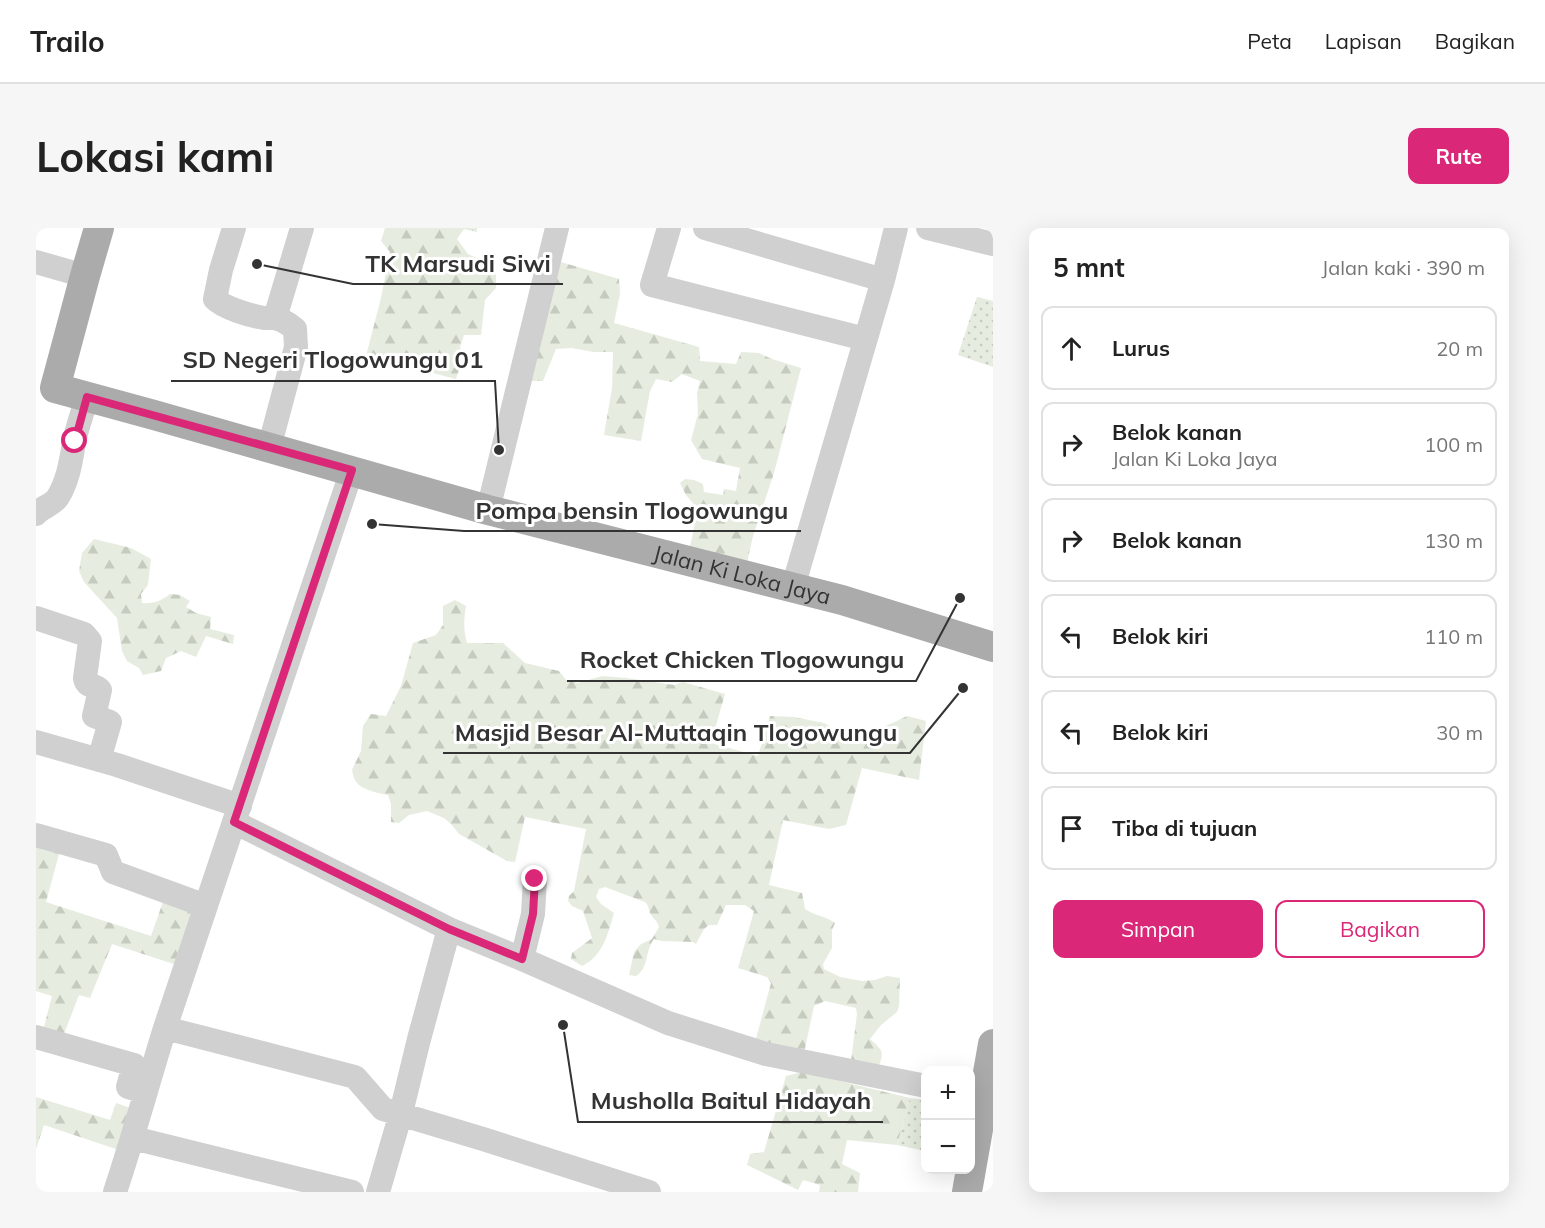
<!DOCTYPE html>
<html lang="id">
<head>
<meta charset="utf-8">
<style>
  :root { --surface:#fff; --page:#f6f6f6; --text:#222; --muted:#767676; --line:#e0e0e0; --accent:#db2777 }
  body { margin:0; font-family:Mulish,sans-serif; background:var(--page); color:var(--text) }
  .controls { position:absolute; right:18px; bottom:18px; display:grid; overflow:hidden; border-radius:12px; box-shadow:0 6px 24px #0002 }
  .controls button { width:54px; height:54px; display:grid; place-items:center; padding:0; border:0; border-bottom:2px solid var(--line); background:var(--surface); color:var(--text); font:30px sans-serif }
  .stop { position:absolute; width:18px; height:18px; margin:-14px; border:4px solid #db2777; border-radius:50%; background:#fff }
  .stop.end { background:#db2777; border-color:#fff; box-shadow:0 2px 6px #0008 }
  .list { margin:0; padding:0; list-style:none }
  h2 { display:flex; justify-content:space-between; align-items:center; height:78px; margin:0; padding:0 24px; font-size:26px }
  h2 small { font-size:20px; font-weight:400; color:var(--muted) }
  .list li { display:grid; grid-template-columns:39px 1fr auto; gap:18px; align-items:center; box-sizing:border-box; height:84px; margin:0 12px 12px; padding:0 12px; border:2px solid var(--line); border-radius:12px }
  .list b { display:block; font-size:22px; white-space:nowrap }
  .list p { margin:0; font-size:20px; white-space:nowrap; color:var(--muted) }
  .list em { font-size:20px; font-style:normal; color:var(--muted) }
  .actions { display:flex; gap:12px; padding:18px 24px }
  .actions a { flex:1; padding:14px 0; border:2px solid var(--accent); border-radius:12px; text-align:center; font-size:21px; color:var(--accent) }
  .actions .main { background:var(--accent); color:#fff }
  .icon { flex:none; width:33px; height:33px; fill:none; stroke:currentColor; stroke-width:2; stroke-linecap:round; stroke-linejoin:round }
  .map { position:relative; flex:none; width:957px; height:964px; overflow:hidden; border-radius:12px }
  header { display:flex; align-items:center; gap:36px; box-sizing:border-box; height:84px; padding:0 30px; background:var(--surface); border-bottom:2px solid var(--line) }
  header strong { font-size:28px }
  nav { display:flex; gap:33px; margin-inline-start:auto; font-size:21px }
  .intro { display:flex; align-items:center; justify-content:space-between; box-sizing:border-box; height:144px; padding:0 36px }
  h1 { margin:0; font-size:42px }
  .button { padding:15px 27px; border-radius:12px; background:var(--accent); color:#fff; font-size:21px; font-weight:700 }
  main { display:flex; gap:36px; padding:0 36px }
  aside { flex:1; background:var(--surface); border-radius:12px; box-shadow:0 6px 24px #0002 }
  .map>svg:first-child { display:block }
  .grass { fill:url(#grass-dots) }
  .forest { fill:url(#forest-firs) }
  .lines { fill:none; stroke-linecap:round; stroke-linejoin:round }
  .minor { stroke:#d0d0d0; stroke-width:24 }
  .major { stroke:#ababab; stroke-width:30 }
  .route { stroke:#db2777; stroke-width:8 }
  .labels { text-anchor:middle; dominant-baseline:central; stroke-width:6; stroke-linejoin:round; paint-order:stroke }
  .street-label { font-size:22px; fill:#333; stroke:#fff }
  .leader { fill:none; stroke:#333; stroke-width:2 }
  .callout-dot { fill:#333; stroke:#fff; stroke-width:2 }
  .callout-label { font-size:24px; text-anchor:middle; font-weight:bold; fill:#333; stroke:#fff; stroke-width:6; stroke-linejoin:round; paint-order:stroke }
</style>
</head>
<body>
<header>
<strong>Trailo</strong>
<nav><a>Peta</a><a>Lapisan</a><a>Bagikan</a></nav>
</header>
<div class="intro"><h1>Lokasi kami</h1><a class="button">Rute</a></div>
<main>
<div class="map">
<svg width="957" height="964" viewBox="0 0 957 964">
  <defs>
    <pattern id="grass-dots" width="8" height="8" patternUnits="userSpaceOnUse" patternTransform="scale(1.5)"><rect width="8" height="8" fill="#e6ecdf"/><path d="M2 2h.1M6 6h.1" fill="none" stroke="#c6cbc0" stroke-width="1.8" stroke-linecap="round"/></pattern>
    <pattern id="forest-firs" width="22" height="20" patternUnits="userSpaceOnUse" patternTransform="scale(1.5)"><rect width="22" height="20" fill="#e6ecdf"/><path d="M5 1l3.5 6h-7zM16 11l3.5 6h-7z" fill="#c6cbc0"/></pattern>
  </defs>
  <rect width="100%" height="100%" fill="#fff"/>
  <path class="grass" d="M941,69L957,73V139L922,127Z
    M874,870L889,872V923L861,917Z"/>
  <path class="forest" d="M349,0H441V4L428,1L421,11L432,26L460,39V60L449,72L445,107H428L424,119L427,129L420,151L330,128L345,70L354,24L345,13Z
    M518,32L583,51L584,66L578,95L663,119L664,133L700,136L705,124L723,125L736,131L765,140L738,245L717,308L710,339L653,323L662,281L650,267L644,255L649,251L658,252L667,256L668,264L687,267L688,261L700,263L704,240L666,231L655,212L662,186L661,165L664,153L646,146L636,154L620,151L614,163L605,213L568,207L576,160L577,124H558L535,120L520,121L507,153H489Z
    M58,311L95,320L115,331L112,357L105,366L106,375C118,376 125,373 134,366L144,367L154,373L150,379L160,385L175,389L174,401L198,407L197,416L170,408L160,429L145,423L130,430L125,443L107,447L103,440L91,433L86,423L81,390L48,354L43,343L46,325Z
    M419,372L430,378C428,390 427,402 431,415H467L489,435L523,443L530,452L542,455L566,448L591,450L638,457L647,454L689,466L675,515L722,528L734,488L758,489L788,495L797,500L828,508C842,500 856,496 871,488L890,493L883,552L826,540L810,597L793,601L747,592L733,657L766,665L769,681C779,688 788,687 799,695L796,702V720L787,736L788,741L804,749L826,753L839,752L851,748L864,750L863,778L861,784L845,797L834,811C845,821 849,823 843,837L815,833L821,786L820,780L789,773L778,778L768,825L720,811L735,755L731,749L702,740L718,683L709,677H690L681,697H673L668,701L660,716L657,714L626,713L618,711C609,723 613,740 600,748L593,747L598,724L605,716L616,711L623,699C621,692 617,691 614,685C612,680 613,678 609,674L569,659L563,661L560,669L565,676L578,685C572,706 567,728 546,738L535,731L536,725L556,710L547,683L536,678L532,673L533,668L538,663L550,601L489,589L479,634L471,633L464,629L423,606L415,596L408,590L391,583L373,587L363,595L355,594V576L352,567C342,565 324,562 319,552C317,549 317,545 316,542L325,523L327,498L335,486L350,488L365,458L377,415L400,407L407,397V378Z
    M0,613L25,619L10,674L115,708L129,668L164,679L144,738L76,716L54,770L43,767L26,811L7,803L16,768L0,763Z
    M766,844L874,870L861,917L811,912L806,936L824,945L822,964H783L784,957L767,952L762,962L711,937L714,926L728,924L750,848Z
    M0,869L74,892L80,875L100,882L86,923L8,897L0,921Z"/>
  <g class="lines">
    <path class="minor" d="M198,0L185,42L179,71C188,80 215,88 228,90C231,90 234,90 238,90C245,91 253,96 259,101L260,119L233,220
      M633,0L616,57L829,111
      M669,0L847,52
      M892,0L957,16
      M0,34L49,48
      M239,90L266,0
      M452,282L521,0
      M0,286C6,279 17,277 22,269C32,253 35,233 38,215C41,199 47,184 51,169
      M757,359L847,52L860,0
      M0,390L48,406L54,413L49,450C51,461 58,455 64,462L58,488L74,494L63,532
      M0,514L81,537L204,578
      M198,594L413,701L486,731L632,795L730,826L890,858
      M0,607L70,627L77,644L170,678
      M486,731L497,686L499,651
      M129,800L319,849L347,881L447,911L613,964
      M0,809L98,837L92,859L109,864
      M97,910L316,964
      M79,964C97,910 112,855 129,800L316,242
      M342,964L365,885L383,811L413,701"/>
    <g class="major">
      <path id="s1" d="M63,0L49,48L19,160L118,187L452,282L806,372L957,419"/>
      <path d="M931,964L957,816"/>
    </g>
  </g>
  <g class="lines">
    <path class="route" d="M39,213L51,169L316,242L198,594L413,701L486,731L497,686L499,651"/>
  </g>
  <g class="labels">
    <g class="street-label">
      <text stroke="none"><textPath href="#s1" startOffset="878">Jalan Ki Loka Jaya</textPath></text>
    </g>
  </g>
  <path class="leader" d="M221 36L317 56H527M463 222L459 153H135M336 296L428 303H765M924 370L880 453H531M927 460L874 525H407M527 797L542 894H847"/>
  <g class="callout-dot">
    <circle cx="221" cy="36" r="6"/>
    <circle cx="463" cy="222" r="6"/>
    <circle cx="336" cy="296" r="6"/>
    <circle cx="924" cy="370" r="6"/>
    <circle cx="927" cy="460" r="6"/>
    <circle cx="527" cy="797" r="6"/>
  </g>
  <g class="callout-label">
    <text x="422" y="44">TK Marsudi Siwi</text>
    <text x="297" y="140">SD Negeri Tlogowungu 01</text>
    <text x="596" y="291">Pompa bensin Tlogowungu</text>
    <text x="706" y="440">Rocket Chicken Tlogowungu</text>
    <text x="640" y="513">Masjid Besar Al-Muttaqin Tlogowungu</text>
    <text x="695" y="881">Musholla Baitul Hidayah</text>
  </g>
</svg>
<div class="controls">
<button>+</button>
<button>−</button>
</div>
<div class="stop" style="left:39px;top:213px"></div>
<div class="stop end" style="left:499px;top:651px"></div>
</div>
<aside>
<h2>5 mnt<small>Jalan kaki · 390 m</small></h2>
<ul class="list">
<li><svg class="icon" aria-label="ahead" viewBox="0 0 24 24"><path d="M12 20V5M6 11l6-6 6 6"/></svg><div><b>Lurus</b></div><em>20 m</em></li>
<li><svg class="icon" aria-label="right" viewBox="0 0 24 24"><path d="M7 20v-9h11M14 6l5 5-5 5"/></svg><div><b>Belok kanan</b><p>Jalan Ki Loka Jaya</p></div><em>100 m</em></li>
<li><svg class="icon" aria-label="right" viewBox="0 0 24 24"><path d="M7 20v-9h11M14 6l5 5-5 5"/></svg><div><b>Belok kanan</b></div><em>130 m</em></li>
<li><svg class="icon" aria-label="left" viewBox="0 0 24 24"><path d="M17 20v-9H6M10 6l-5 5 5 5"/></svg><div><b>Belok kiri</b></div><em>110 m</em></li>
<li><svg class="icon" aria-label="left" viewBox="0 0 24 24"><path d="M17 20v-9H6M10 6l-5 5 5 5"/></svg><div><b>Belok kiri</b></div><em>30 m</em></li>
<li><svg class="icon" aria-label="arrive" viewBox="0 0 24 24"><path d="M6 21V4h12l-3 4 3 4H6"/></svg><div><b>Tiba di tujuan</b></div></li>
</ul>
<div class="actions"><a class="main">Simpan</a><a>Bagikan</a></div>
</aside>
</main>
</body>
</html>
